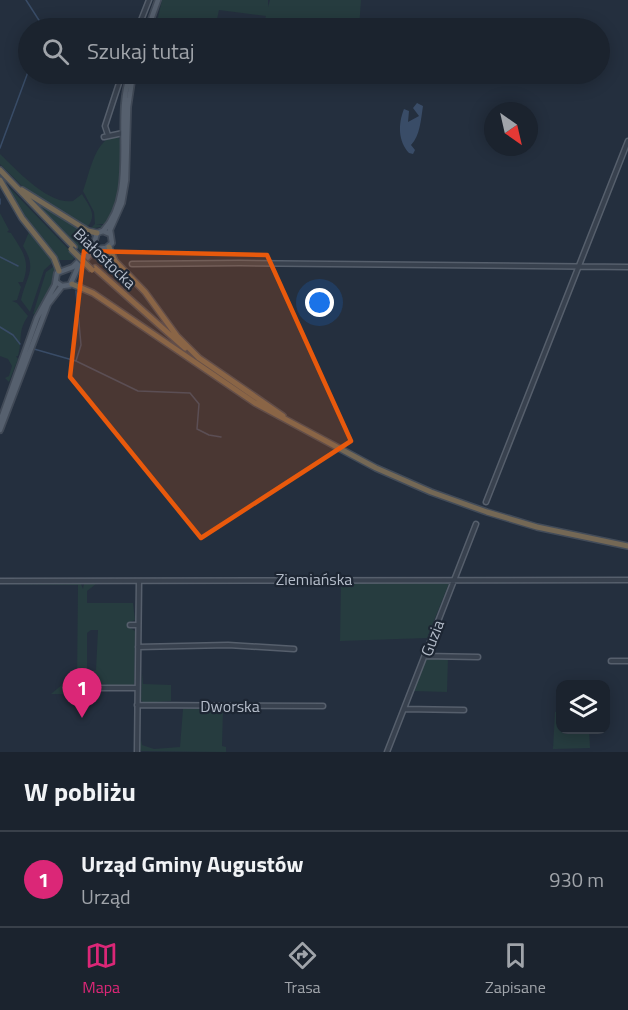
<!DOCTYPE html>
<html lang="pl">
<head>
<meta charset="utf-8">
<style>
  :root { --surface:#1b232e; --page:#282f3a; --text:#f1f3f6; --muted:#a0a4aa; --line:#39404a; --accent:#db2777 }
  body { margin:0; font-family:"Titillium Web",sans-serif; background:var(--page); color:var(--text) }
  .controls { position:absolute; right:18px; bottom:18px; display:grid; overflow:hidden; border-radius:12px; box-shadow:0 3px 15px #0003 }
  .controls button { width:54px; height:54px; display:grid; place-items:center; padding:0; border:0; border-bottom:2px solid var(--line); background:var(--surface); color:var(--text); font:30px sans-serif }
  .compass { position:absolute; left:484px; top:102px; width:54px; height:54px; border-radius:50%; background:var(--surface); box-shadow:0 3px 15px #0003; rotate:146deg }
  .you { position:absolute; left:320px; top:303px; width:21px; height:21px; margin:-15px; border:4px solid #fff; border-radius:50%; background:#1a73e8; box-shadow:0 0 0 9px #1a73e833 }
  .badge { display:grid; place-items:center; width:39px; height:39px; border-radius:50%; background:var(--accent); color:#fff; font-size:20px; font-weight:700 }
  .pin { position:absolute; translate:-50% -50px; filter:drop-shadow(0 2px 3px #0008) }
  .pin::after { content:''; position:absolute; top:32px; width:21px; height:18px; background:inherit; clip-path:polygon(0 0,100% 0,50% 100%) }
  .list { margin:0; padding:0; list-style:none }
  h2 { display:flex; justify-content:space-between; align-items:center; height:78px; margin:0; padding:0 24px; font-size:26px }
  h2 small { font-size:20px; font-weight:400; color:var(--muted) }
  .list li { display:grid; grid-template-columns:39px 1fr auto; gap:18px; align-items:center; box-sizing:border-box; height:96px; padding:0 24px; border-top:2px solid var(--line) }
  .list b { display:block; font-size:22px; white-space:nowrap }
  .list p { margin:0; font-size:20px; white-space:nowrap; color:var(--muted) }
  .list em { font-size:20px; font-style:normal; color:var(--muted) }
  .icon { flex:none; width:33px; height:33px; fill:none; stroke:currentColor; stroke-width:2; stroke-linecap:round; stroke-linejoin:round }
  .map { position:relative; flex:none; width:628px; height:752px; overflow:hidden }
  .search { position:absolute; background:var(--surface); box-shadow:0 3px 15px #0003; left:18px; right:18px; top:18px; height:66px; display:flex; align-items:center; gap:15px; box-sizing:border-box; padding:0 21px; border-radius:33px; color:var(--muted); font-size:22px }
  .sheet { height:174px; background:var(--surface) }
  nav { display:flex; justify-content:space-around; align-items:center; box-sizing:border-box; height:84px; border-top:2px solid var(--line); background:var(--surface); font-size:16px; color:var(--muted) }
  nav a { display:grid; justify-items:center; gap:3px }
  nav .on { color:var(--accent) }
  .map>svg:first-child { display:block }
  .green { fill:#263c3f; fill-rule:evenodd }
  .water { fill:#394c67 }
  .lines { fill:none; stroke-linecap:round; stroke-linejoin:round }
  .stream { stroke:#394c67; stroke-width:1.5 }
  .minor-casing { stroke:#565f6c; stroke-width:7 }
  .major-casing { stroke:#414a57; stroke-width:8 }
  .highway-casing { stroke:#434c59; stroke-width:8 }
  .minor { stroke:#38414e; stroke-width:4 }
  .major { stroke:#56606e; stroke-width:4.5 }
  .highway { stroke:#746855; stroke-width:5 }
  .highway-bridge-casing { stroke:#434c59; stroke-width:8; stroke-linecap:butt }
  .highway-bridge { stroke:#746855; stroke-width:5 }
  .marked { fill:#e8590c; fill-opacity:0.2; stroke:#e8590c; stroke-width:4.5; stroke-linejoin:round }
  .labels { text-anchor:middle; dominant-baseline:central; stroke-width:4.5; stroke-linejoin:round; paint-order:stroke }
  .street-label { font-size:16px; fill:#b4bcc9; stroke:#1d2633 }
</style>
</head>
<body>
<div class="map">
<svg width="628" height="752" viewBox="0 0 628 752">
  <rect width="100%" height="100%" fill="#242f3e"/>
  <path class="green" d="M162,0H268V7L270,0H361L359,28H218L219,18L265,19L266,16L219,10L215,28H151L158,17Z
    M118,136L121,143L120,190L107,224H96L106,226L90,229L95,224L94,212L83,191C90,173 95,136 118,136Z
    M0,154C17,170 48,205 73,201L82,194C89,206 98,215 87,227L21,185L0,164Z
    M5,183L76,257L72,260H58L31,227Z
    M26,195L85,231V249L81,251Z
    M0,213L9,230L7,232L11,233C22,251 31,260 23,282H18L21,287L17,300L12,301L17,303L28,316C17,332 23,339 18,356H16L18,359L9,382L5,378L9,376L12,366L8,359L0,356Z
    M29,232L54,261L44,270L30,312L21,300C26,276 38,270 23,246Z
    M56,265L54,284L38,313L33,314L46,272Z
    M341,581H450L427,638L340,641Z
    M0,584H81L83,589L84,584H96L87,591V603H133L135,620L130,622V628L135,631L134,684L130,686H108L106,684L87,686L80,681L78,685L66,687L64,694H51L63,684L77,683L78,585ZM91,630H98L96,670L87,673V633Z
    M426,658H448L447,692L413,691Z
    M142,673L143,684L171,685V701L144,703L141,700Z
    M183,709H223L222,746L226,747V752L141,751L139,747L141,740L142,745L154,749L180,747Z
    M555,712H560V730H589L590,748L553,749Z"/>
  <path class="water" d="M417,103L423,106C421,119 420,136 411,145L415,150L413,154L409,153C398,141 398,124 404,109L409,111L408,122L419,116L413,108Z"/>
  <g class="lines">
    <path class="stream" d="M26,0L44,28
      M0,148L28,72
      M0,199V204
      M0,257L18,266
      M0,327L13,335L20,344
      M34,349L76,361L138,391L190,393L199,404L197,429L209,435L221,437
      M76,361L81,345L76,291"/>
    <g class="minor-casing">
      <path id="minor" d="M138,28L149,0
        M108,135L105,126L122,74
        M104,137L123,133
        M132,264L240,263L628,267
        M486,502L628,141
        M0,581L628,580
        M130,625H138
        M138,647L228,645L294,649
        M425,656L478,657
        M611,661H628
        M82,687V681
        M66,688H137
        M137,705L323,706
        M404,709L464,710
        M137,752L139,581
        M387,752L476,524"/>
    </g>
    <g class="major-casing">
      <path id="major" d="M148,28L158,0
        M103,231C139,192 113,121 130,74
        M56,282L62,286L70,285L78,267L96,249L106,248L112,243L110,230L122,203L126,180L128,107L133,74
        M0,422L37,318L55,285L57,273L73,267L93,247L97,233L103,231L110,234
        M0,430L48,304L62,286"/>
    </g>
    <g class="highway-casing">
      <path id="highway" d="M0,170L74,247
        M0,180L22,218L54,258L59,271
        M22,190L88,231L97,233
        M109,247L115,261L145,292L177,336L199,358L283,416
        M95,268L185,348
        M72,284L93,293L255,403L376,468L431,492L487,512L537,527L628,546"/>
    </g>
    <use href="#minor" class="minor"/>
    <use href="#major" class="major"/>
    <use href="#highway" class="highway"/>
    <g class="highway-bridge-casing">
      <path id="highway-bridge" d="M71,249L92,270"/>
    </g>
    <use href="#highway-bridge" class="highway-bridge"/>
  </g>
  <path class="marked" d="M84,251L267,255L351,441L201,538L70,377Z"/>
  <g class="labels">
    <g class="street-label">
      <text transform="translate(105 258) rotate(44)">Białostocka</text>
      <text x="314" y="579">Ziemiańska</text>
      <text transform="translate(432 638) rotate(-69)">Guzia</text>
      <text x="230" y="706">Dworska</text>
    </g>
  </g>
</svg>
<div class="controls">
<button><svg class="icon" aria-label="layers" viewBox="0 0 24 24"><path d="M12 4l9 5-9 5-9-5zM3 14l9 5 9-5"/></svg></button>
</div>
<svg class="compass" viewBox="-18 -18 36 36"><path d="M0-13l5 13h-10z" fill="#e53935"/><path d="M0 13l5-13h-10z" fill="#a0a4aa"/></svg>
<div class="you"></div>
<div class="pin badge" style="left:82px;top:718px">1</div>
<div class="search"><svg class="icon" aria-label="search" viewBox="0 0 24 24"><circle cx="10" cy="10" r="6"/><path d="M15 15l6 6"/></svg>Szukaj tutaj</div>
</div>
<section class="sheet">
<h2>W pobliżu<small></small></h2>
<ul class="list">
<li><span class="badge">1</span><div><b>Urząd Gminy Augustów</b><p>Urząd</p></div><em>930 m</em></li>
</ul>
</section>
<nav>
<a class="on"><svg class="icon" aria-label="map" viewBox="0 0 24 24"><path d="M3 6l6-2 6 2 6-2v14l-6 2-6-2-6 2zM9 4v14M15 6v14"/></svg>Mapa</a>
<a><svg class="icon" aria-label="directions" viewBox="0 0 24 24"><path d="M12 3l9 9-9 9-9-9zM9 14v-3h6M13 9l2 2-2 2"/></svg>Trasa</a>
<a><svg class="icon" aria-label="saved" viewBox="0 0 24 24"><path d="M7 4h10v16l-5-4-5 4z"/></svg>Zapisane</a>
</nav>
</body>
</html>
